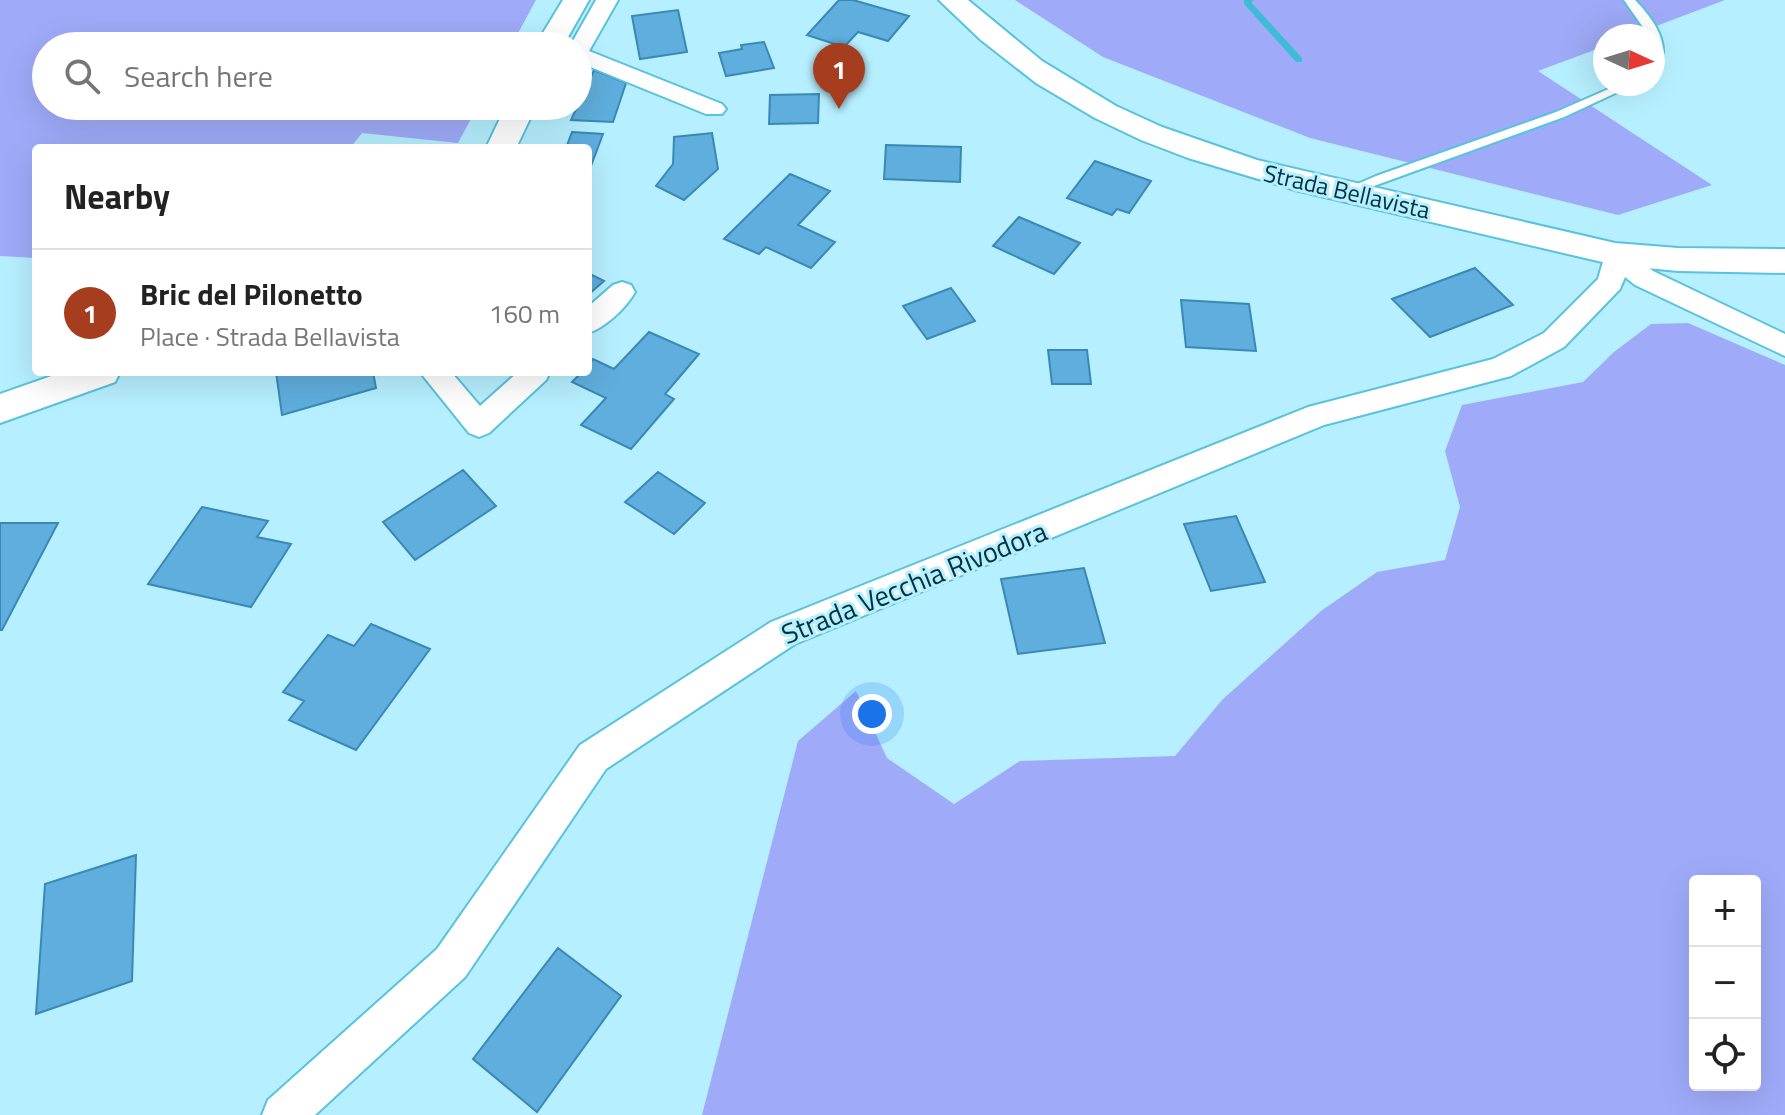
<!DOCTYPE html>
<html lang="en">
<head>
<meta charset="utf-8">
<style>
  :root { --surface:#fff; --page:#f2f2f2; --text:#222; --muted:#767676; --line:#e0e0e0; --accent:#a53d1e }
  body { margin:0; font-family:"Titillium Web",sans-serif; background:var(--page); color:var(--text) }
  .controls { position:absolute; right:24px; bottom:24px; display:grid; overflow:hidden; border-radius:8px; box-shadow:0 8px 32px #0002 }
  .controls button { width:72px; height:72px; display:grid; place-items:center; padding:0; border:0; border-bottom:2px solid var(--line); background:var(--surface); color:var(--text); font:40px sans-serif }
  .compass { position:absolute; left:1593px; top:24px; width:72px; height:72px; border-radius:50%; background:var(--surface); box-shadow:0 8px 32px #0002; rotate:94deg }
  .you { position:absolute; left:872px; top:714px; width:28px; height:28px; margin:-20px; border:6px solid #fff; border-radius:50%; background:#1a73e8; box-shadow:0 0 0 12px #1a73e833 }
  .badge { display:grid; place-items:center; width:52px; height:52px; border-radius:50%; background:var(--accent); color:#fff; font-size:26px; font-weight:700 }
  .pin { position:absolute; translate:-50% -66px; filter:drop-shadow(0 2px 4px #0008) }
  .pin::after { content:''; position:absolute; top:42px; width:28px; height:24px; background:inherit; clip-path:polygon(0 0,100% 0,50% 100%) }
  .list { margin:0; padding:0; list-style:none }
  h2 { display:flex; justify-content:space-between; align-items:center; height:104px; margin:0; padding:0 32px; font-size:34px }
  h2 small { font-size:26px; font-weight:400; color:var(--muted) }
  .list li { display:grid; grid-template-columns:52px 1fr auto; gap:24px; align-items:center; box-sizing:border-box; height:128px; padding:0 32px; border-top:2px solid var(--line) }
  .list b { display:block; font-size:30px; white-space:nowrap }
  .list p { margin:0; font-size:26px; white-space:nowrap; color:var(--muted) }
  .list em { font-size:26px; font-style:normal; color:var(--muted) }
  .icon { flex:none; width:44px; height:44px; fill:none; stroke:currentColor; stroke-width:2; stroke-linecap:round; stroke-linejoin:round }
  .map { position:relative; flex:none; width:1785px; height:1115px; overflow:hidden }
  .search { position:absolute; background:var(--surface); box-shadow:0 8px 32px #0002; left:32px; top:32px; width:560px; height:88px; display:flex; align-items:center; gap:20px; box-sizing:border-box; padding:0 28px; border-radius:44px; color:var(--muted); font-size:30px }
  .panel { position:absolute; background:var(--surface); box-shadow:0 8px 32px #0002; left:32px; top:144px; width:560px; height:232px; border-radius:8px }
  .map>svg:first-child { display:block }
  .green { fill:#9fabf9; fill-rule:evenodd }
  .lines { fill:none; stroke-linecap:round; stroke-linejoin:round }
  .stream { fill:#3fbbd8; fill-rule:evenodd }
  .building { fill:#5faedd; stroke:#3989b6; stroke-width:2 }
  .service-casing { stroke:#59c2dd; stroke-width:4 }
  .minor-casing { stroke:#59c2dd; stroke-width:4 }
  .tertiary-casing { stroke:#59c2dd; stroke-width:4 }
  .service { fill:#fff; fill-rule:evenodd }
  .minor { fill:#fff; fill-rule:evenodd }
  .tertiary { fill:#fff; fill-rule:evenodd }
  .labels { text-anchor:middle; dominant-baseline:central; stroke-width:6; stroke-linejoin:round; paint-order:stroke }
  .far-street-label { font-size:24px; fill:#01333d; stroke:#b6efff }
  .street-label { font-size:28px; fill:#01333d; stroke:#b6efff }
</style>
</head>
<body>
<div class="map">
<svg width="1785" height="1115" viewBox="0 0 1785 1115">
  <rect width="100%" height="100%" fill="#b6efff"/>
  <path class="green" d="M0,0H536L511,46H46V106H478L458,143L362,133L350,148H36V258L0,256Z
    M1015,0H1725L1630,36H1605V46L1538,71L1712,185L1618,215L1310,138L1103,57Z
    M1688,323L1785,365V1115H702L798,741L856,691L887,758L954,804L1020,761L1175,756L1222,700L1321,611L1377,572L1445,560L1460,507L1445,451L1462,405L1583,382L1614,352L1651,324ZM1755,881V1085H1695V881Z"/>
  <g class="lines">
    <path class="stream" d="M1244,0H1254L1251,2L1302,58V62H1296L1244,4Z"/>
  </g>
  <path class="building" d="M839,0H853L909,16L888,41L858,32L844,47L807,35Z
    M678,10L687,52L640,59L632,16Z
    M764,42L774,68L726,76L719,53L742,49L741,45Z
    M594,70L626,83L613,122L571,120Z
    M819,94L818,123L769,124L770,95Z
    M572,132L603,134L588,174V148H566Z
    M712,133L718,169L684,200L656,186L673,164L674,137Z
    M886,145L961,147L960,182L884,179Z
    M1095,161L1151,181L1129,213L1117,209L1112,215L1067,198Z
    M790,174L830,191L798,225L835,242L811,268L766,247L759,254L724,239Z
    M1019,217L1080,243L1054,274L993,246Z
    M1475,268L1513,305L1430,337L1392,299Z
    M588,273L604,281L588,295Z
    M951,288L975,321L927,339L903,306Z
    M1181,300L1249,304L1256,351L1186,347Z
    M649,332L699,354L665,394L674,399L631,449L581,425L606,398L572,382L582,372H588V365L593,359L614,369Z
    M1048,350H1087L1091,384H1052Z
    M276,372H373L376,388L282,415Z
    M463,470L496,506L415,560L383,522Z
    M658,472L705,503L674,534L625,502Z
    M202,507L268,521L257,537L291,544L251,607L148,584Z
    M1236,516L1265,582L1211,591L1184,524Z
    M0,523H58L2,630H0Z
    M1084,568L1105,643L1018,654L1001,579Z
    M371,624L430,649L356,750L289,720L304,701L283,692L328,635L354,646Z
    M136,855L132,981L36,1014L45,884Z
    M558,948L621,996L537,1112L473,1059Z"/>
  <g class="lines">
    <g class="service-casing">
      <path id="service" d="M1624,0H1635C1655,21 1673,46 1657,74L1653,75V36H1649Z
        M1620,84H1635L1564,117L1349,195L1345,196L1339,192L1376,176L1556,112Z"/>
    </g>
    <g class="minor-casing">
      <path id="minor" d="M596,0H618L589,51L722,104L726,109L722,114H706L578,62V46H570Z
        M1616,245L1625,248L1653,271L1785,334V356L1635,285L1625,277L1620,289L1564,347L1511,376L1324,425L795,644L606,769L465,977L315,1115H262L268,1100L437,949L580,745L771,622L1308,407L1493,359L1544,333L1598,279L1607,248Z
        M622,282L631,285L635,292C626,308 605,328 588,333V307L613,285Z
        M420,372H451L480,406L518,372H550L546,380L489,433L479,437L469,433Z"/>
    </g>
    <g class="tertiary-casing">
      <path id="tertiary" d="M563,0H589L563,46H535Z
        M939,0H968L1042,61L1116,106L1162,127L1257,160L1615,243L1678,248L1785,249V273L1678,271L1615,265L1295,190L1188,158L1141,140L1095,118L1036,83L981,40Z
        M506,106H536L516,148H486Z
        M63,372H120L115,382L0,423V394Z"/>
    </g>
    <use href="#service" class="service"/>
    <use href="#minor" class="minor"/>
    <use href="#tertiary" class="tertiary"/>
  </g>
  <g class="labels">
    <g class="far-street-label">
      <text transform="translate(1347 191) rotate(13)">Strada Bellavista</text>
    </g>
    <g class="street-label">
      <text transform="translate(914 582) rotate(-22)">Strada Vecchia Rivodora</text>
    </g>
  </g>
</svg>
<div class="controls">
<button>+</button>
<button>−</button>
<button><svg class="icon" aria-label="locate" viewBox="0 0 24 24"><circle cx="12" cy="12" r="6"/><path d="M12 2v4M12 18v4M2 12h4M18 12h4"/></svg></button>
</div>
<svg class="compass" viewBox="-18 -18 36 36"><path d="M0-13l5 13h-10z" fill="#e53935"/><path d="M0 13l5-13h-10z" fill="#767676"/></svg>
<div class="you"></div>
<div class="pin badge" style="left:839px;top:109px">1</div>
<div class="search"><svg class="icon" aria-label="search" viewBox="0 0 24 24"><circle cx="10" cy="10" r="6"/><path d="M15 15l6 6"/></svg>Search here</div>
<section class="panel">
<h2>Nearby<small></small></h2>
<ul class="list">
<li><span class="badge">1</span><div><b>Bric del Pilonetto</b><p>Place · Strada Bellavista</p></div><em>160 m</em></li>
</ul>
</section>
</div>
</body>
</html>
